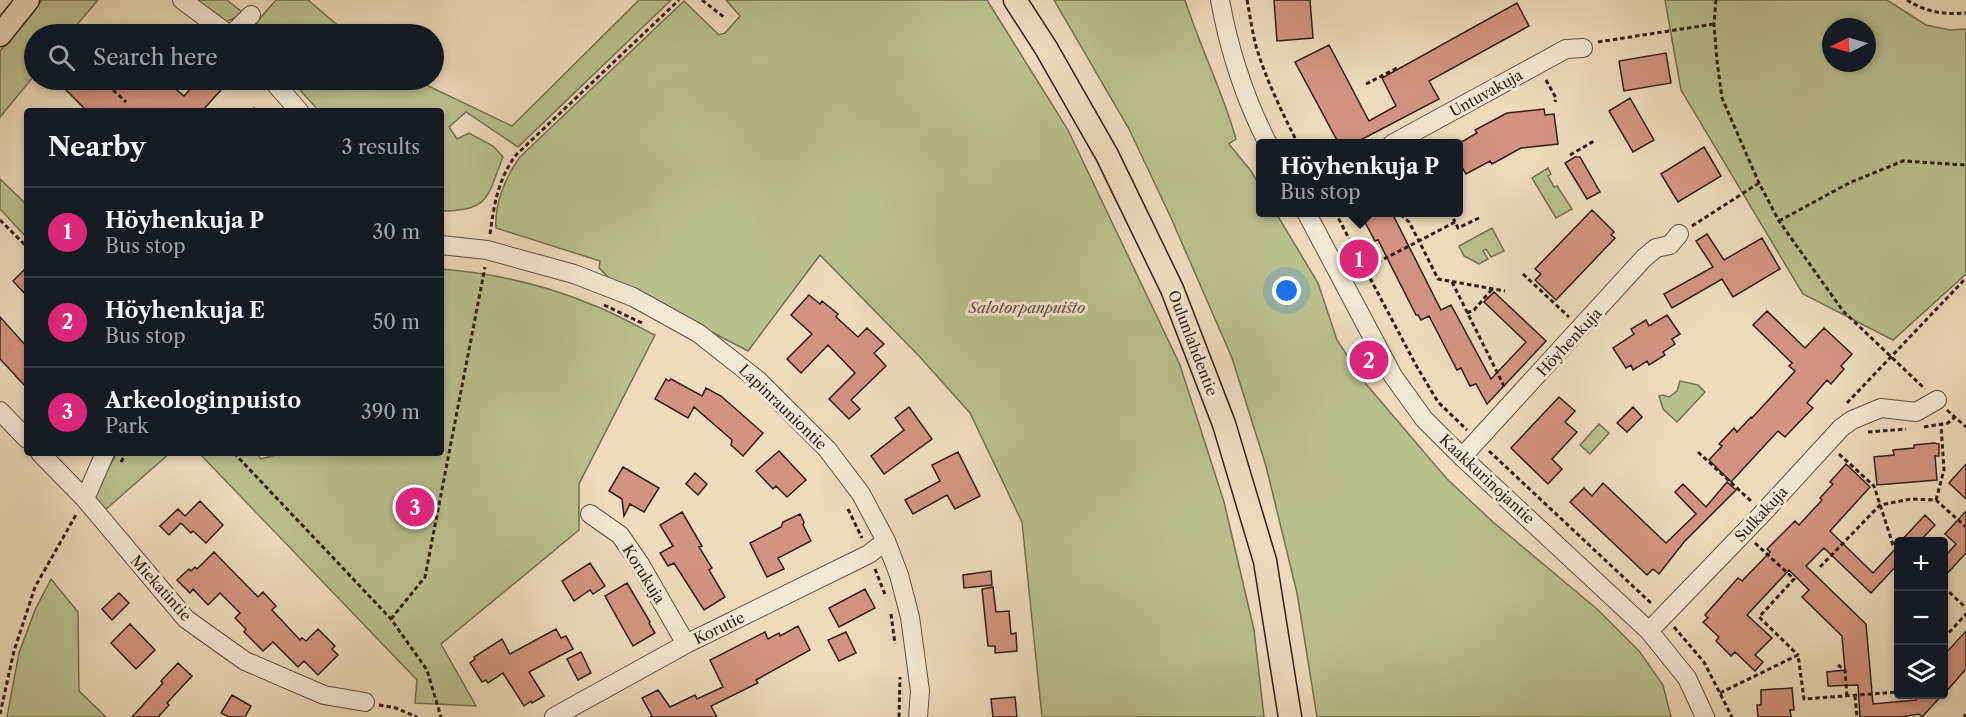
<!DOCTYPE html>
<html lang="en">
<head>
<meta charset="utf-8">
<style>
  :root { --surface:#171b24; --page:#242831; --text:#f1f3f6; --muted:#9ea1a6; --line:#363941; --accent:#db2777 }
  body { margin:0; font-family:"Libre Caslon Text",serif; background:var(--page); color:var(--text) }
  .controls { position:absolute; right:18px; bottom:18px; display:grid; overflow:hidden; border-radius:6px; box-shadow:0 3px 9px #0003 }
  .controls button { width:54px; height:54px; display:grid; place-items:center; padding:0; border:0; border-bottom:2px solid var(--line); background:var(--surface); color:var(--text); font:30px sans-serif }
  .compass { position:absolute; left:1822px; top:18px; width:54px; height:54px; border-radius:50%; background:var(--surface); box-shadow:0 3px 9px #0003; rotate:265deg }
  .you { position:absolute; left:1287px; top:291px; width:21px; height:21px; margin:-15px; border:4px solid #fff; border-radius:50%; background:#1a73e8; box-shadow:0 0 0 9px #1a73e833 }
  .badge { display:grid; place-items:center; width:39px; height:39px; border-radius:50%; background:var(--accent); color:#fff; font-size:20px; font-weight:700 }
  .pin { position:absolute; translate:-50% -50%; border:3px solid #fff; box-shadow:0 2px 6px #0006 }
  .popup { position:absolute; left:1256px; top:139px; width:207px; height:78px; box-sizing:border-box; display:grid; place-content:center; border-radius:6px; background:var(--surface); filter:drop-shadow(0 2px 4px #0005); font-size:20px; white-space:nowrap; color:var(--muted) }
  .popup b { font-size:22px; color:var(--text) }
  .popup::after { content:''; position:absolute; left:50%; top:100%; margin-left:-12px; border:12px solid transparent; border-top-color:var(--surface) }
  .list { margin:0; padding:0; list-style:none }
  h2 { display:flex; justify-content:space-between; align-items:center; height:78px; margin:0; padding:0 24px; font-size:26px }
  h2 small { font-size:20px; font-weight:400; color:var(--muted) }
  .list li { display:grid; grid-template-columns:39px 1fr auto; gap:18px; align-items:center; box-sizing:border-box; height:90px; padding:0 24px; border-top:2px solid var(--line) }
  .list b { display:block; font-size:22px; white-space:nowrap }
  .list p { margin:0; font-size:20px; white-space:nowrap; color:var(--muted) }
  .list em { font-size:20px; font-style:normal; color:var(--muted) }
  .icon { flex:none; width:33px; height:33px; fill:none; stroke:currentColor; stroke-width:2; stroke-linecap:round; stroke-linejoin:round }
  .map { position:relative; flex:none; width:1966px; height:717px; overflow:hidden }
  .search { position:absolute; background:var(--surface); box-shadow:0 3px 9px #0003; left:24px; top:24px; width:420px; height:66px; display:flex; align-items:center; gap:15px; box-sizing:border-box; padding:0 21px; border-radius:33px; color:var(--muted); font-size:22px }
  .panel { position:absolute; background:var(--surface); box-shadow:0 3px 9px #0003; left:24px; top:108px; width:420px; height:348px; border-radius:6px }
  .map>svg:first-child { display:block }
  .green { fill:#b9c08f; stroke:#767054; stroke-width:1.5; fill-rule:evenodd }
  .building { fill:#d29481; stroke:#321f18; stroke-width:1.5 }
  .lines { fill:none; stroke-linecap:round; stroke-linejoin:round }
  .minor-casing { stroke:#614e41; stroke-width:20 }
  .major-casing { stroke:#321f18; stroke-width:25 }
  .path { stroke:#321f18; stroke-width:3; stroke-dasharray:4.5 3; stroke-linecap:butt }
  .minor { stroke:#f3e8d3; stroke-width:18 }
  .major { stroke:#eddbbc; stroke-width:22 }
  .labels { text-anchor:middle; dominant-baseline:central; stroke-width:6; stroke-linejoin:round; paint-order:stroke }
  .street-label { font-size:15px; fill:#321f18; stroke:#f3e8d3 }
  .park-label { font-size:15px; font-style:italic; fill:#5a4f3c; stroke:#f3e8d3 }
</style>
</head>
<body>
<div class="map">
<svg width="1966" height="717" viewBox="0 0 1966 717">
  <rect width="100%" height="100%" fill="#eddbbc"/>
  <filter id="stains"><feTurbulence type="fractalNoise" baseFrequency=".00333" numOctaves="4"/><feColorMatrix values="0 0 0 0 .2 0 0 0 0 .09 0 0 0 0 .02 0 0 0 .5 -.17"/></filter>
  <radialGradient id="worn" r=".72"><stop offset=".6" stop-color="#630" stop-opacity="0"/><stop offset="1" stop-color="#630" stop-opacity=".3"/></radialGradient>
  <path class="green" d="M42,0H98L69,34H34V76L0,117V51Z
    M194,0H227L242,12L235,18L225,22Z
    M276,0H308L348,34H271L256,23Z
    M639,0H671L518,147L466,112L449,127L457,139L469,133L493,146L503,157C487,197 490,211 441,211V111H319L291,80H416L512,126Z
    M726,0H987L1068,130L1180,365L1224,502L1254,630L1264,717H1042L1022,522L970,413L919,356L820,255L748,351L610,279L599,268L600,261L496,228C494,204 506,177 519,158L684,1L719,35L725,33L740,16Z
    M1054,0H1185C1200,47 1223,92 1236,139L1229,144L1251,171L1260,186V212L1276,213L1318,283L1337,340L1366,384L1447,479L1493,522L1597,609L1639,651L1663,685L1671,717H1317L1297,593L1266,466L1232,358L1171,218L1129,129Z
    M1665,0H1887L1926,25L1950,30L1966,29V274L1893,340L1803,294L1681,90ZM1831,27H1867V63H1831Z
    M1548,168L1551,174L1548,176L1554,187L1557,186L1572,209L1556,218L1532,178Z
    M0,179L27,205V238L0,209Z
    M1492,228L1504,251L1491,257L1486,249L1483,251L1488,259L1479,264L1464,256L1459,246Z
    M441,269C492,273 545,285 593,305C614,313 635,325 655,335L579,484V530L441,644L476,706L415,703L417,680L199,453H256L261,459L283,453H441Z
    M1680,381L1698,385L1705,392L1677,422L1663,409L1659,396L1663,395L1669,397L1677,391Z
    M1599,424L1609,433L1590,454L1580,445Z
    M117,453H170L105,510L93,496Z
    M51,579L78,612L79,691L106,717H7L19,653L35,610Z"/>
  <path class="building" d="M1274,0H1310L1313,38L1277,41Z
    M1517,3L1529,26L1429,81L1439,99L1353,144H1339L1295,62L1329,45L1369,121L1396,106L1382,78Z
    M1666,53L1671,83L1624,91L1619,61Z
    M56,80H165L184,96L199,80H230L202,111H87Z
    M1630,98L1654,140L1633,152L1609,111Z
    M1544,109L1545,115L1554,114L1558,144L1521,148L1492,164L1490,161L1466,174L1458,160V144L1477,133L1475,130L1507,113Z
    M1704,147L1721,176L1678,202L1661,174Z
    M1575,157H1580L1600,192L1587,199L1565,163Z
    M1592,210L1614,232L1611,235L1615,238L1556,300L1535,280L1541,274L1535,269Z
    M1360,213H1392L1441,310L1451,305L1491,379L1526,342L1484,302L1494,292L1546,341L1487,404L1476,384L1470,386L1461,368L1457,370L1429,316L1421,320L1418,315H1416L1378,240L1375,241Z
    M1707,234L1724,260L1762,238L1780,269L1733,297L1722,279L1672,308L1664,294L1713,267L1696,241Z
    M27,267V296L13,281Z
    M809,295L820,304L822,301L838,314L836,317L858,337L867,328L884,344L874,353L886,366L851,400L860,409L849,419L829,399L855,373L828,345L801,373L787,359L812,334L791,315Z
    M1767,311L1805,348L1824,328L1852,354L1841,366L1844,369L1831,384L1827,380L1807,403L1813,408L1804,417L1785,437L1778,431L1731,482L1709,460L1722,446L1719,444L1734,428L1737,432L1751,417L1752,418L1795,371L1789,366L1792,363L1753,325Z
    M1667,315L1680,334L1672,339L1675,344L1663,352L1665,355L1649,365L1647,361L1633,370L1631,365L1626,368L1613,348L1634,334L1631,329L1646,320L1649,326Z
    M0,317L27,347V388L0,359Z
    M666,379L669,381L671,379L702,396L706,388L721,396L763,433L743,456L731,445L732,440L694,407L688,418L655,399Z
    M1559,397L1575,411L1565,422L1577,432L1552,459L1562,469L1548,484L1511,448Z
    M909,407L932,439L884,474L871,456L904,430L895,418Z
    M1633,407L1642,417L1627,432L1617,423Z
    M1934,443L1939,444V456H1935L1937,480L1877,485L1874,457L1894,455L1893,450L1914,448V445Z
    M779,451L806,480L787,497L776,486L773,489L756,471Z
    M958,452L980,496L955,509L947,495L913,514L905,500L940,481L932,465Z
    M1846,464L1870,487L1830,531L1873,573L1899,545V563L1871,593L1824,548L1806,566L1866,624L1873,704L1916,700L1921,694H1943L1922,717L1919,714L1901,717H1860L1858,685L1828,686L1827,672L1845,670L1842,636L1802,597L1809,590L1789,570L1747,615L1772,638L1755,655L1763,662L1755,671L1735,652L1731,656L1716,641L1719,637L1703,622L1708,618L1705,615L1738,578L1742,581L1770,552L1767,549L1795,521L1799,525L1822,500L1820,498L1833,484L1830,482Z
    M1966,464V499L1949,483Z
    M623,467L659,488L644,512L630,504L624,516L622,499L609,491Z
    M695,473L707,484L698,495L686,484Z
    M1727,482L1736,490L1684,542L1659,574L1653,569L1647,575L1570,502L1584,488L1592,496L1603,483L1666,543L1696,514L1675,492L1683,484L1706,507Z
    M200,501L223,525L206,543L193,531L191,533L181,523L169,535L160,526L178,509L185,516Z
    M1966,511V553L1944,577V557L1956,544L1945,534Z
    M682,512L702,546L699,547L712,568L709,570L725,597L704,610L674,563L668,566L660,553L673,546L660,525Z
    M800,514L804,522L803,525L811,541L778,558L784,569L767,577L750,543L781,527L783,522Z
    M1925,515L1935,525L1919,542H1900Z
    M214,552L258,597L263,592L276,606L272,610L300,640L302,638L306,641L318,629L335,646L332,649L338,655L318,675L304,661L298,667L273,642L263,651L244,632L246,629L235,618L240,613L220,593L208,605L193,589L190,593L177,580L189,569L191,571L195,567L197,569Z
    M590,563L605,586L593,594L590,590L574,601L562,581Z
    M991,571L992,585L964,588L963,575Z
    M627,583L650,622L649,623L655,633L633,646L605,596Z
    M993,587L996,612L1009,611L1011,634L1016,633L1017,651L995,653V646H988L982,589Z
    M865,589L875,608L839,627L829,608Z
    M119,593L129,603L112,620L102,609Z
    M130,624L155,650L136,669L111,643Z
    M798,626L810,650L756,680L758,683L711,706L717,717H650L652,716L642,698L658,690L670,707L695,695L697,699L723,687L710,660L765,632L768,639L779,633L780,636Z
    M556,629L561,638L566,636L573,649L529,672L544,696L532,703L531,701L524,706L503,673L488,683L486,680L482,682L470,663L475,659L474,657L502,639L510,654Z
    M1966,631V669L1944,694V655Z
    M846,632L856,653L839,661L828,640Z
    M581,652L591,673L578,680L567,659Z
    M178,663L192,676L167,703L169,705L158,717H132L163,683L161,681Z
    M1792,688L1794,710H1790L1791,717H1758L1757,705H1761V690Z
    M232,695L251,706L245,717H229L221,713Z
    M1015,697L1017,717H993L991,699Z"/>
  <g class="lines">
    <g class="minor-casing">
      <path id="minor" d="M182,0L228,34
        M1220,0C1229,50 1245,99 1268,144
        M232,34L251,15
        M272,80L299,111
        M1392,144L1566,49L1583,48
        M1306,212L1393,376L1424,419L1462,457L1649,631L1687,678L1705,717
        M441,245L487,250L574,274L633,297L698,333L759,381L827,449L861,494L886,541L899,575L910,617L920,691L918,717
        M0,411L27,439
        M40,453L85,499L186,619L245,661L324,695L365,702
        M1462,457L1644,258L1656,248L1670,245L1679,234
        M85,499L105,453
        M590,514L620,535L640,564L686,644
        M1649,631L1762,514L1841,428L1852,420L1881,408L1916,412L1937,400
        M554,717L686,644L869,554L886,541"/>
    </g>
    <g class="major-casing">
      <path id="major" d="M1015,0L1046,48L1107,155L1172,289L1224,424L1265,561L1290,717
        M0,35L28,0"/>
    </g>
    <path class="path" d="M702,0L725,18
      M1247,0C1250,15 1252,31 1256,46C1266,80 1282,112 1298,144
      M1716,0L1714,24L1717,61L1722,98L1759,183L1779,221L1843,311L1925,389
      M1907,0C1925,12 1945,15 1966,13
      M1598,42L1714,24
      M102,80L126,102
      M249,80L257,88
      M1546,80L1556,98L1555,102
      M1366,84L1399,67
      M252,111L255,108
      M1570,155L1594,141
      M1335,212L1417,367L1438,402L1467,430
      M1450,212L1455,222
      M1479,218L1458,228L1455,222L1419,241L1438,279L1505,291
      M0,220L27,247
      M1779,221L1849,183L1903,161L1966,165
      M1692,226L1759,183
      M490,234C494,205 498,179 516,155L679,0
      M1364,269L1419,241L1409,222L1400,214
      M1523,274L1569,317
      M1452,282L1505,388
      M604,305L642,323
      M1467,313L1474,310L1493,288
      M1847,403L1966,278
      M1947,410L1966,427
      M1924,427L1948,423L1955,417
      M1868,432L1906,429
      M1489,451L1653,605
      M1698,452L1752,502
      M234,453L391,619L427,670L441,717
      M1839,454L1874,486L1893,545L1898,551
      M121,462L126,453
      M1936,500L1944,470L1941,425
      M848,509L862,538
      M1755,543L1794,579L1759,617L1798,655
      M1820,567L1880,505L1911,499L1936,500L1966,527
      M875,569L886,597
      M1944,587L1966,608
      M891,614L895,644
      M391,619L425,577L485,267
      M1674,627L1704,662L1732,717
      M1944,638L1966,614
      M1838,665L1845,670L1847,696
      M1720,693L1798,655L1804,699L1898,692
      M1855,696L1857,717
      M379,705L396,708L417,717
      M0,714L14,651L35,587L77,513
      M899,717L900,677
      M1964,717L1966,714"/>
    <use href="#minor" class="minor"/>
    <use href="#major" class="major"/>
  </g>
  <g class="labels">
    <g class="street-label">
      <text transform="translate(1486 93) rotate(-29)">Untuvakuja</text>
      <text transform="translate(1569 342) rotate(-47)">Höyhenkuja</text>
      <text transform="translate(1193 343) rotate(69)">Oulunlahdentie</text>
      <text transform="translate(783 407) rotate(44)">Lapinrauniontie</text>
      <text transform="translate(1487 479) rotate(43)">Kaakkurinojantie</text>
      <text transform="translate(1761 514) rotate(-47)">Sulkakuja</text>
      <text transform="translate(644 574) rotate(58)">Korukuja</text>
      <text transform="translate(161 588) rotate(48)">Miekatintie</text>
      <text transform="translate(719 628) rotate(-26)">Korutie</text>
    </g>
    <g class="park-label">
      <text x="1027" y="307">Salotorpanpuisto</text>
    </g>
  </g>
  <rect width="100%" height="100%" filter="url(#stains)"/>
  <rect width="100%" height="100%" fill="url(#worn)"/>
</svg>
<div class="controls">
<button>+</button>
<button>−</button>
<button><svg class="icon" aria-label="layers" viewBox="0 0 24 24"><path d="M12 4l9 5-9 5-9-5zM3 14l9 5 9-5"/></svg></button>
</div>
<svg class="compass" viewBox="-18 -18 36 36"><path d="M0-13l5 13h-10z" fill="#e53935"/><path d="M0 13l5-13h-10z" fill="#9ea1a6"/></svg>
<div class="you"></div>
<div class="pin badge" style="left:1359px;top:259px">1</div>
<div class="popup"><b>Höyhenkuja P</b>Bus stop</div>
<div class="pin badge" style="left:1369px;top:360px">2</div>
<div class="pin badge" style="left:415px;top:507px">3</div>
<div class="search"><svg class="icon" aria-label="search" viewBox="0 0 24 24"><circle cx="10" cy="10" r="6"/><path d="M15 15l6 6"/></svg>Search here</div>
<section class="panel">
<h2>Nearby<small>3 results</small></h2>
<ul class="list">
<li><span class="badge">1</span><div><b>Höyhenkuja P</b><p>Bus stop</p></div><em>30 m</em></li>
<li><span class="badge">2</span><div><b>Höyhenkuja E</b><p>Bus stop</p></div><em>50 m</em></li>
<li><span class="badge">3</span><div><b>Arkeologinpuisto</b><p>Park</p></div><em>390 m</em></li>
</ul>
</section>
</div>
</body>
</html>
